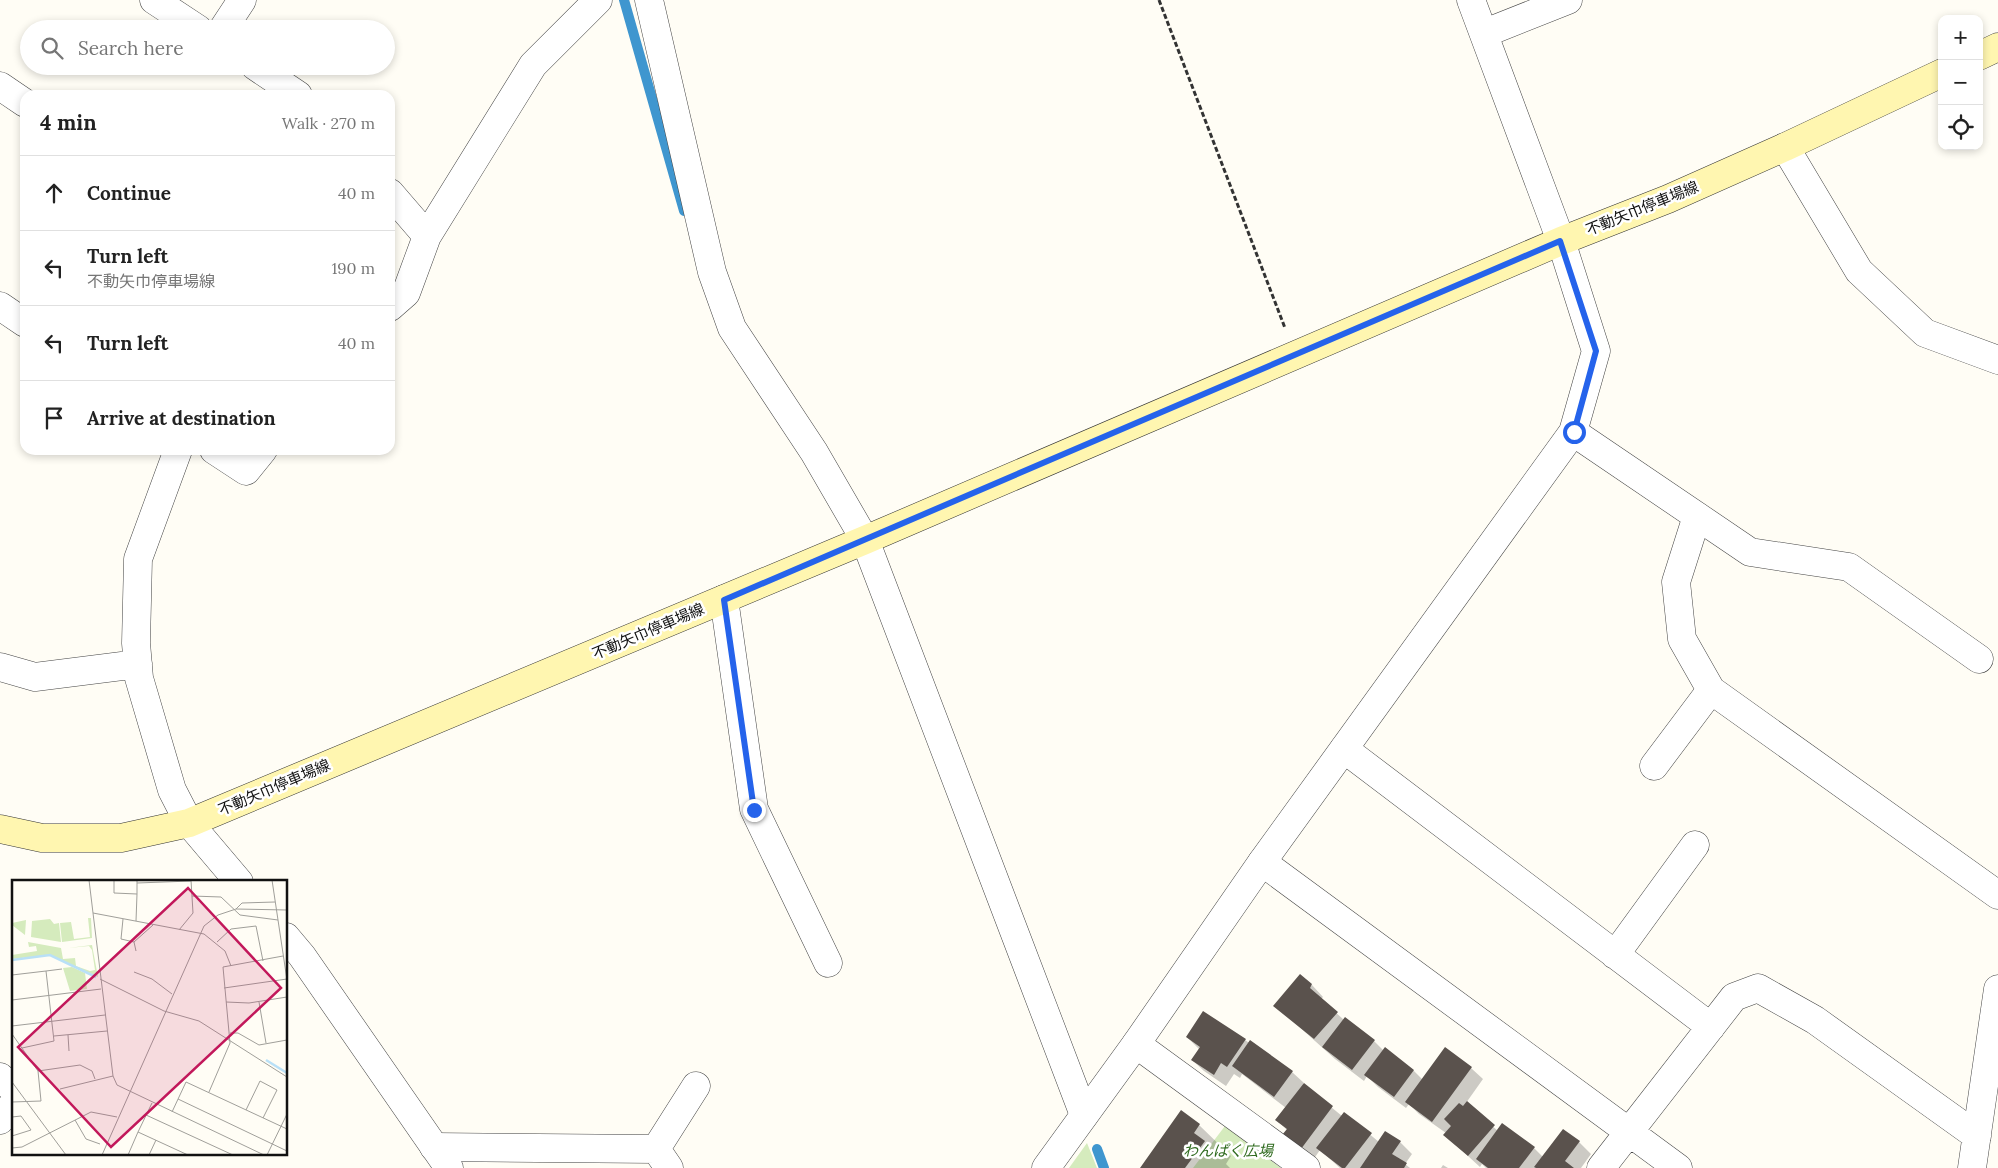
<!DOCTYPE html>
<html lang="en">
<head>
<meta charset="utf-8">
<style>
  :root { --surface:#fff; --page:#f6f6f6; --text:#222; --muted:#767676; --line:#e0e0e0 }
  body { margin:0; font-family:Lora,"Noto Sans JP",serif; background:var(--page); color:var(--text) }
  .controls { position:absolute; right:15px; top:15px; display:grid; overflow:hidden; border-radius:10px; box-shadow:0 2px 8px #0003 }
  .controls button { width:45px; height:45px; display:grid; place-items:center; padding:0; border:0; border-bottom:1px solid var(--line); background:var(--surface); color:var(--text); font:25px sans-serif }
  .stop { position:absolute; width:15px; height:15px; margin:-11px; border:4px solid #2563eb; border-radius:50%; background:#fff }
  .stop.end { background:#2563eb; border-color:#fff; box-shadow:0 1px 5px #0008 }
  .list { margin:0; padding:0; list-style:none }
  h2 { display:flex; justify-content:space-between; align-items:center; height:65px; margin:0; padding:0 20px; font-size:21px }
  h2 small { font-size:16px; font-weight:400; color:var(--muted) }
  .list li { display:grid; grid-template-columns:32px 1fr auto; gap:15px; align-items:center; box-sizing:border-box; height:75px; padding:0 20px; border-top:1px solid var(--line) }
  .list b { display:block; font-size:19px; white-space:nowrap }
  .list p { margin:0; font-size:16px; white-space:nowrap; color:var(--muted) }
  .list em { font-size:16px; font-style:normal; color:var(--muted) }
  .icon { flex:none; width:28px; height:28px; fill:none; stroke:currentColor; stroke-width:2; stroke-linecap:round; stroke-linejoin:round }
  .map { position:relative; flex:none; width:1998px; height:1168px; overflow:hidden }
  .search { position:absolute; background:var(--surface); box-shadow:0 2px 8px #0003; left:20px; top:20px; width:375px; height:55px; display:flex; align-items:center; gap:12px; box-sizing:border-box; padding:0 18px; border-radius:28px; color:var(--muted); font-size:19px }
  .panel { position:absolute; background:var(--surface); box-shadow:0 2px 8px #0003; left:20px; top:90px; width:375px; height:365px; border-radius:15px }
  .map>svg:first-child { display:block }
  .green { fill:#d5ebbd }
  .shadow { fill:#0003 }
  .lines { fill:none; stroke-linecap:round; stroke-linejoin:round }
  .stream { stroke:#3f96cf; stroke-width:10 }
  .building { fill:#5a524d }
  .minor-casing { stroke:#444; stroke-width:29 }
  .tertiary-casing { stroke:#444; stroke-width:29 }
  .secondary-casing { stroke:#333; stroke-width:29 }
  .path { stroke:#333; stroke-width:3; stroke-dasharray:5 2.5; stroke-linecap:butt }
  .minor { stroke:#fff; stroke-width:28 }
  .tertiary { stroke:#fff; stroke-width:28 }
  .secondary { stroke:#fff6b0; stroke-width:28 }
  .route { stroke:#2563eb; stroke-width:6 }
  .labels { text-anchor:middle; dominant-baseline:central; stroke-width:5; stroke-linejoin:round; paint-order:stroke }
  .street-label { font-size:15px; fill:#111; stroke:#fff }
  .park-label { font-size:15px; font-style:italic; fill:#2f6b1f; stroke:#fff }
  .inset-river { fill:none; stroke:#b9e0f7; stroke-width:2.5 }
  .inset-road { fill:none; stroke:#a09f9a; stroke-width:1 }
  .view { fill:#c2185b; fill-opacity:0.15; stroke:#c2185b; stroke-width:2.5 }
  .inset-edge { fill:none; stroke:#111; stroke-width:2.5 }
</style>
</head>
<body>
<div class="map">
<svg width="1998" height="1168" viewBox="0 0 1998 1168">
  <rect width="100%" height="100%" fill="#fffdf5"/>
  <path class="green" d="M1225,1126L1281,1168H1193Z
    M1087,1143L1097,1168H1069Z"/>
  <path class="shadow" d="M1312,985L1323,997L1321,999L1344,1020L1374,1041L1384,1051L1414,1071L1423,1080L1471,1068L1483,1079L1466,1103L1498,1131L1534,1148L1543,1157L1563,1130L1579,1142L1591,1154L1581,1168H1486L1482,1164L1480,1167L1457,1146L1446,1133L1419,1114L1409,1104L1406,1108L1378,1087L1367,1076L1364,1081L1335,1059L1275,1005Z
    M1187,1037L1245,1040L1292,1072L1304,1083L1303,1084L1342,1116L1344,1113L1379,1142H1400L1412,1154L1405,1164L1410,1168H1340L1320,1150L1313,1160L1295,1146L1287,1130L1277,1120L1286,1108L1242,1074L1240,1078L1234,1074L1226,1086L1204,1071L1192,1060L1199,1049Z
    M1199,1125L1231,1156L1226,1164L1230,1168H1142Z
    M1443,1165L1448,1168H1441Z"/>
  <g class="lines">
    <path class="stream" d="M624,0L684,211
      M1097,1149L1104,1168"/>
  </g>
  <path class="building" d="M1300,974L1312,984L1310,988L1338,1012L1314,1039L1273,1006Z
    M1203,1011L1246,1039L1227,1067L1221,1063L1214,1075L1191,1060L1200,1047L1186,1037Z
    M1345,1017L1375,1040L1352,1070L1322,1047Z
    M1250,1040L1293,1071L1274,1097L1232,1066Z
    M1385,1047L1414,1070L1394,1097L1364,1075Z
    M1445,1047L1472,1067L1432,1122L1405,1102Z
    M1304,1083L1333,1106L1301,1149L1282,1135L1287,1129L1275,1120Z
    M1467,1101L1495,1125L1468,1156L1443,1135L1451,1126L1444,1119L1459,1103L1463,1106Z
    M1181,1110L1200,1124L1194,1133L1205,1141L1185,1168H1140Z
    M1344,1112L1372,1133L1345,1168H1342L1316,1148Z
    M1502,1123L1535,1147L1519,1168H1488L1476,1159Z
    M1563,1129L1580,1141L1565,1161L1574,1168H1536L1534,1167Z
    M1385,1131L1401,1141L1392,1154L1407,1163L1404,1168H1360Z"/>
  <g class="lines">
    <g class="minor-casing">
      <path id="minor" d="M154,0L198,29
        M649,0L712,272L732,328L814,452L865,540L1084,1115
        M223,29L242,0
        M1485,33L1568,0
        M255,66L298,95
        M0,86L25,103
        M1785,147L1859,271L1925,333L1998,360
        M390,193L427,236
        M0,306L25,323
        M390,307L406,293L427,236L533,65L598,0
        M1573,432L1750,552L1849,567L1979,659
        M178,450L138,559L136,643L139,678L172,790L189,823
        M214,450L246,471L263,450
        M1697,516L1676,582L1682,639L1711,690L1998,895
        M724,599L754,809L828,963
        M0,667L35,677L138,664
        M1344,749L1711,1027
        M1654,766L1711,690
        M1262,862L1678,1168
        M1615,955L1695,845
        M1136,1044L1306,1168
        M0,1077L14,1090
        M0,1120L14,1103
        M434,1147L656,1149
        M669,1168L656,1149L696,1086
        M1601,1168L1734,997L1758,988L1815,1020L1977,1136
        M1972,1168L1998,989"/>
    </g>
    <g class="tertiary-casing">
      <path id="tertiary" d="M189,823L239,882
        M286,937L302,956L449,1168
        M1046,1168L1136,1044L1262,862L1573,432L1596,351L1561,241L1471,0"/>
    </g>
    <g class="secondary-casing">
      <path id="secondary" d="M1979,56L1998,47
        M0,829L42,838H121L189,823L865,540L1561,241L1668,199L1785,147L1942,73"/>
    </g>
    <path class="path" d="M1159,0L1285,328"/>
    <use href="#minor" class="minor"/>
    <use href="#tertiary" class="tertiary"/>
    <use href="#secondary" class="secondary"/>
  </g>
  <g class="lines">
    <path class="route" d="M754,810L724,600L1560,241L1596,351L1574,432"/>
  </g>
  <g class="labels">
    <g class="street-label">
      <text transform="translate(1642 208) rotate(-22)">不動矢巾停車場線</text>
      <text transform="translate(648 631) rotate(-23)">不動矢巾停車場線</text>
      <text transform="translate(274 787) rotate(-23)">不動矢巾停車場線</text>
    </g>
    <g class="park-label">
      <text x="1228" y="1150">わんぱく広場</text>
    </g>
  </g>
  <g transform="translate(12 880)">
    <rect width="275" height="275" fill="#fffdf5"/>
    <path d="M76,38H79L80,58L50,62L48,43L59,42L62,59L78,57ZM38,39L42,44L47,43L49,62L19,57L20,41ZM14,40L13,55L0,45V43ZM16,62L49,68L51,79L63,78L64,86L78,91L83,90L80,70L77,66L56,68L80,65L86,97L38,75L0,79V75L25,71L24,66L17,67ZM60,87L73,93L75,109L58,111L51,88Z" fill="#d5ebbd"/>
    <path class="inset-river" d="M0,80L38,75L84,97M254,180L275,193"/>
    <path class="inset-road" d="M77,0L81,33L192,54L213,71L219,86M102,0V13L125,14V1M260,0L275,100M125,3L179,1M180,16L209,17L228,35L266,40M224,29L230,23L263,22M81,33L101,196L105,205L252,275M111,39L109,59L122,62L124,71M124,41L125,14M167,50L181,33L179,0M122,62L141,45M205,62L219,49L244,46L251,81M34,91L50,89M122,92L140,99L160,114M0,95L34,91L42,161L10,168M88,99L152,131L187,141L275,197M212,108L275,99M0,120L89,109M214,122L237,123L275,117M247,122L254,163M0,146L93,135M218,153H226L247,165L275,160M0,154L26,191L29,221L0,222M56,155L57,171M42,156L95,151M26,191L68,185L80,191L83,199M0,202L54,275M48,209L101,196M197,212L218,163L211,87L271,76M166,219L275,271M140,223L126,252L176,275M234,230L248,201L265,210L251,238M160,232L174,202L275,249M134,235L221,275M0,237L9,236L19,250L0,256M63,240L74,259L88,264M0,268L10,267L79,232L105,237M90,275L192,46L206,35L224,29L275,30M116,275L126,252M137,275L144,260M255,275L275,234"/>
    <path class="view" d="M176,8L269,108L99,267L6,167Z"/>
    <rect width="275" height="275" class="inset-edge"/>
  </g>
</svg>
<div class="controls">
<button>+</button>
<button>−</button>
<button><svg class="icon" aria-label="locate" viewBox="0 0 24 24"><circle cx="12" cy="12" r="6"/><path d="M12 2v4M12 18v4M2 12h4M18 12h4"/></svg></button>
</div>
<div class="stop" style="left:1574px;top:432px"></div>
<div class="stop end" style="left:754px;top:810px"></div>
<div class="search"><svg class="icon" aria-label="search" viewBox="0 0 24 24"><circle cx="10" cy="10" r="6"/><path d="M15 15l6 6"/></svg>Search here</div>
<section class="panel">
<h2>4 min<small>Walk · 270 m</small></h2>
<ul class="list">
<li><svg class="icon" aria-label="ahead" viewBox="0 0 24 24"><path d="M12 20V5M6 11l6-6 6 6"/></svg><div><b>Continue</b></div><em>40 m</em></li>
<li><svg class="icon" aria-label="left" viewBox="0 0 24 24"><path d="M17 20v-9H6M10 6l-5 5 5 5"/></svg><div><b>Turn left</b><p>不動矢巾停車場線</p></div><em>190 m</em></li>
<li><svg class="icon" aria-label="left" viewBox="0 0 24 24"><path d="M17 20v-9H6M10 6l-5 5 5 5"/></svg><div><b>Turn left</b></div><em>40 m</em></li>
<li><svg class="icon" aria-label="arrive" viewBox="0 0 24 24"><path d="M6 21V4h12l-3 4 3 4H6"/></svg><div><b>Arrive at destination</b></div></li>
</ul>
</section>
</div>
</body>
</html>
